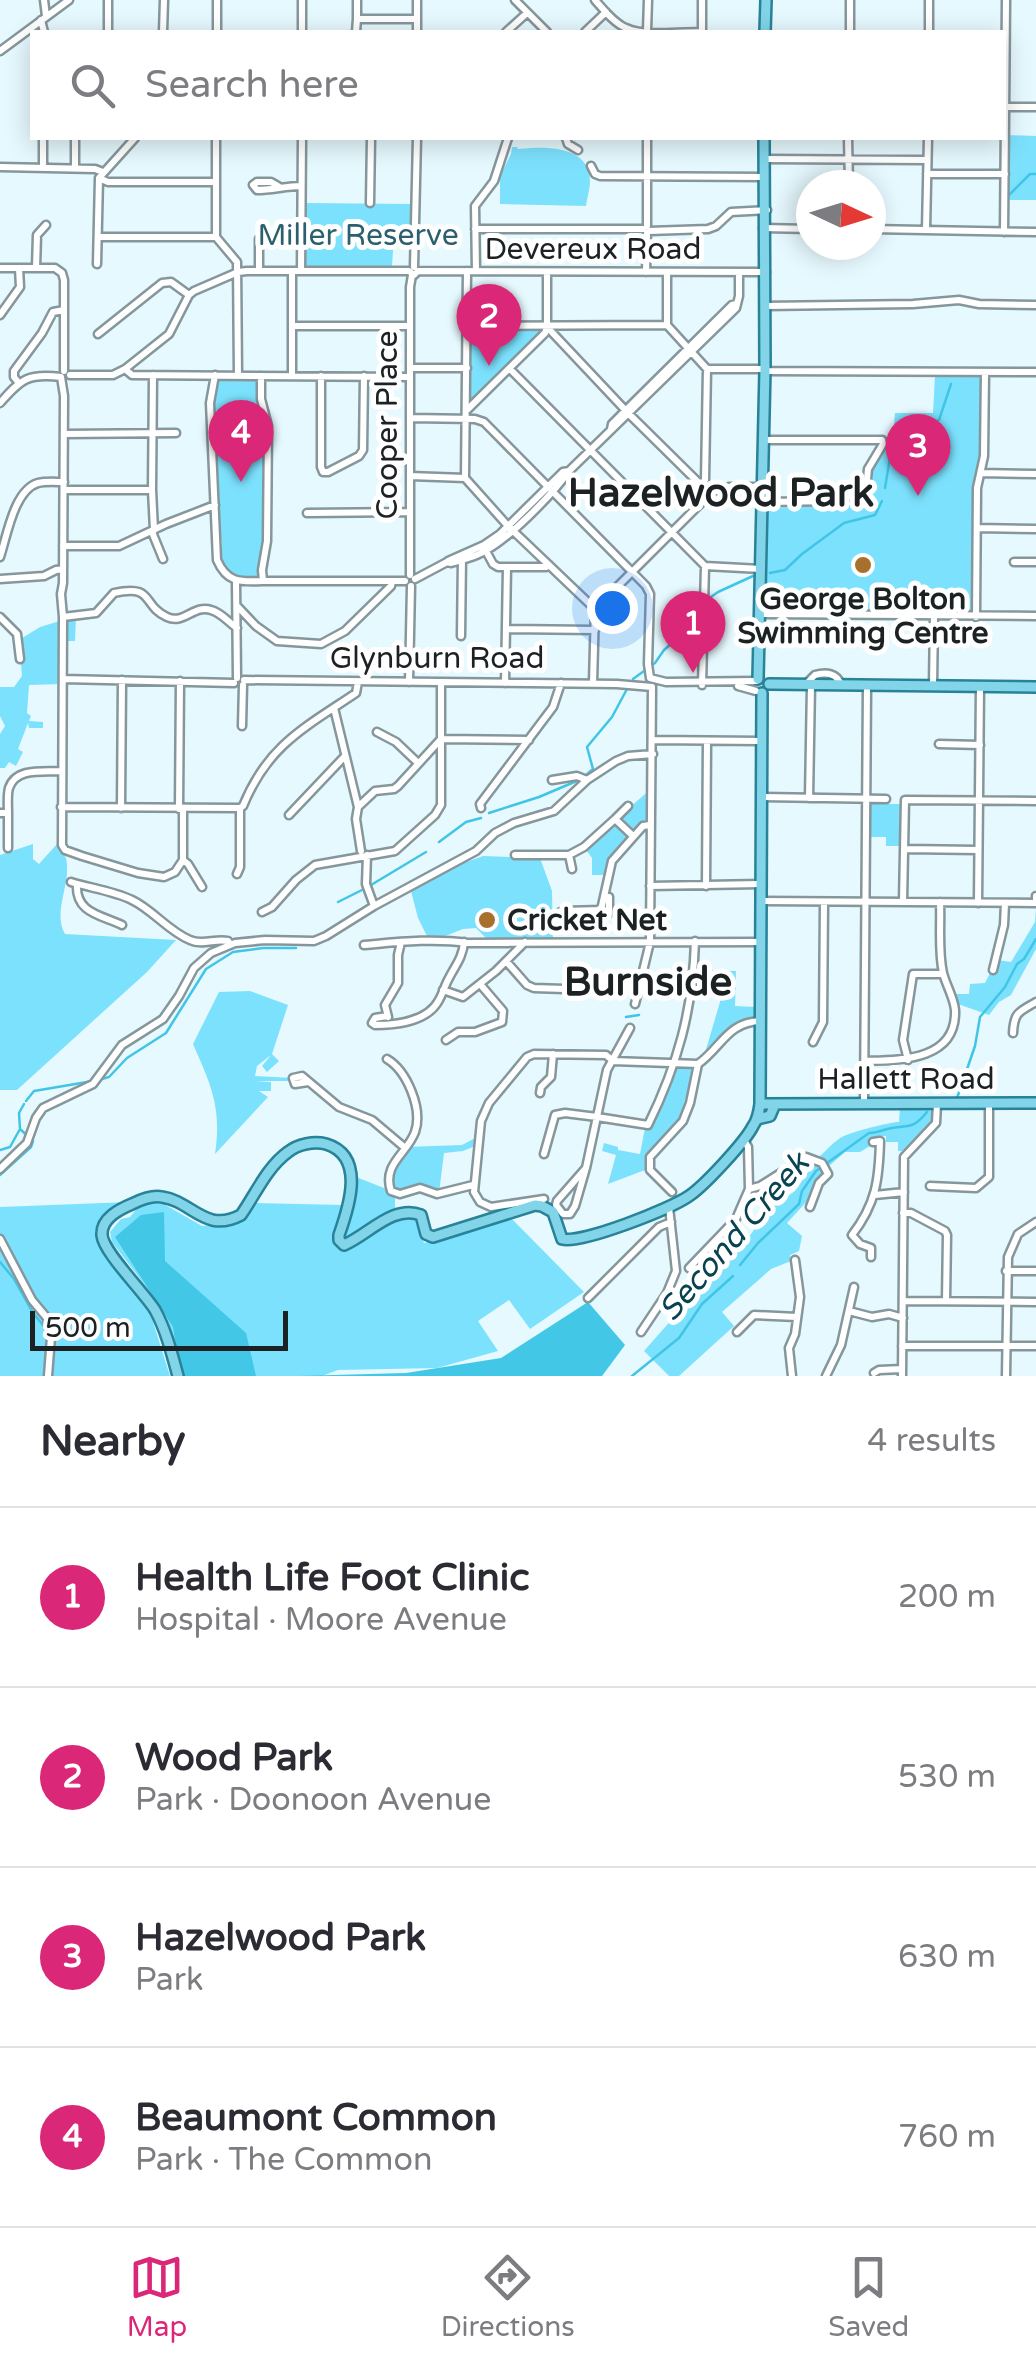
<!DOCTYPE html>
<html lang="en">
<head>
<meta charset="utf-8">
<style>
  :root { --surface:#fff; --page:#f2f2f3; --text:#2b2b33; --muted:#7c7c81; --line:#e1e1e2; --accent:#db2777 }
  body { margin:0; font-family:"Varela Round",sans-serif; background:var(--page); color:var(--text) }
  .compass { position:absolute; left:796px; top:170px; width:90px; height:90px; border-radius:50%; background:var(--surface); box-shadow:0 5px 25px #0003; rotate:94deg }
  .scale { position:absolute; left:30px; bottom:25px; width:258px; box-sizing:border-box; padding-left:10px; border:5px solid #1c2224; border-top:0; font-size:28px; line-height:35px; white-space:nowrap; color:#1c2224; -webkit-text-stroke:8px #fff; paint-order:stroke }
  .you { position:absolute; left:612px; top:608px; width:35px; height:35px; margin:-25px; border:8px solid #fff; border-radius:50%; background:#1a73e8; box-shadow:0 0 0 15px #1a73e833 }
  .badge { display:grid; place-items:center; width:65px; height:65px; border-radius:50%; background:var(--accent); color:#fff; font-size:32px; font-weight:700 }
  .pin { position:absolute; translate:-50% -82px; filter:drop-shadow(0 2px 5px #0008) }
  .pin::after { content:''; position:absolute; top:52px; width:35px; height:30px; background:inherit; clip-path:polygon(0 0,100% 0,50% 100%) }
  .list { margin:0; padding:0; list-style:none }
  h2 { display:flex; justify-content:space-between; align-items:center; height:130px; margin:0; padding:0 40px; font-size:42px }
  h2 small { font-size:32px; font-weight:400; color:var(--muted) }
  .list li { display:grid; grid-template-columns:65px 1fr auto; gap:30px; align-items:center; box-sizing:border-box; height:180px; padding:0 40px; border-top:2px solid var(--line) }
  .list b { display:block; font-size:38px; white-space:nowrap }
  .list p { margin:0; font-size:32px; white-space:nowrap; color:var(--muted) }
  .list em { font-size:32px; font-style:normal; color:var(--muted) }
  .icon { flex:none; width:55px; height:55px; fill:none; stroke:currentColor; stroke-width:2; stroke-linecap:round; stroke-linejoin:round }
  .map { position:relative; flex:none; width:1036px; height:1376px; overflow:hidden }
  .search { position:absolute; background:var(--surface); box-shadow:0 5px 25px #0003; left:30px; right:30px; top:30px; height:110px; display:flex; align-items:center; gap:25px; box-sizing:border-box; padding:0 35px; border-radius:0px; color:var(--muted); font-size:38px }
  .sheet { height:850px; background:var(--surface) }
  nav { display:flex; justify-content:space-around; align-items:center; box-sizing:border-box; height:140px; border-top:2px solid var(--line); background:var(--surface); font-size:28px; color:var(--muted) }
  nav a { display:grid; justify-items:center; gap:5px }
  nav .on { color:var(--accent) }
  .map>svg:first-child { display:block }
  .green { fill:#7ce1fd }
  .forest { fill:#42c7e7 }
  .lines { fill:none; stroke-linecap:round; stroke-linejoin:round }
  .stream { stroke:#41c5e6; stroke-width:2.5 }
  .minor-casing { stroke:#86979c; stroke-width:11 }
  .major-casing { stroke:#288399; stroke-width:14 }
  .minor { stroke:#fff; stroke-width:6 }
  .major { stroke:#82d4e8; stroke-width:9 }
  .poi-dot { fill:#a8702d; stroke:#fff; stroke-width:4 }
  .labels { text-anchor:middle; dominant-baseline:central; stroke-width:10; stroke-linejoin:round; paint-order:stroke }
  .park-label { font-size:30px; fill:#2b606e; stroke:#fff }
  .street-label { font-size:30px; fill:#1c2224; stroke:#fff }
  .poi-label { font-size:30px; font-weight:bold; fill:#1c2224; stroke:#fff }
  .water-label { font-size:32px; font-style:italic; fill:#074350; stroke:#fff }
  .district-label { font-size:40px; font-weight:bold; fill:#1c2224; stroke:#fff }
</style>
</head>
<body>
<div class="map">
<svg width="1036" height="1376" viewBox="0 0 1036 1376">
  <rect width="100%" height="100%" fill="#e6f9fe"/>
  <path class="green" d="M1005,135L1036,136V200H1005Z
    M512,147H517L518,149C544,146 590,145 590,181C590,189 587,198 586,206L500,204V176L511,154Z
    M306,203L411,204V236H394L392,266H306Z
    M472,328H539L542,331L541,335L470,403L469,331Z
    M935,375H982L981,455L975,486L971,615L766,612L765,508L851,505L871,486L873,461L893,439L895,413H933Z
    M218,378H261L266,423L265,466H262V476L265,477L266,536H263L262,546L265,547L261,577C236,577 223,578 219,551H222V540L219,539L216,489L218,487L217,453L214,452L212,404Z
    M76,616L75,641H64L63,684L29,685L27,713L31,716L29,721L43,722V728H29L28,723L18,749L23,752L16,766L9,762L5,768H0V734L5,726L0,716V687H14L22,676L19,640L40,627Z
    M652,788L650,825L643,826L612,861L609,875H592V858L584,847Z
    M872,804H902L901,846H886V837H870V806Z
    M33,844V859L39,864L57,844C59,846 65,856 66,858C72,883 52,912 65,934L176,940L147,972L17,1090H0V855Z
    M483,856L540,858L552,891L553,941L490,942L476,928L463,929L430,942L418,918L411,891L450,868Z
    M1036,908V949L1011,995L999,1002L989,1015L955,1003L953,994H969L970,984L985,983L990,973H994L997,960L1011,962L1035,922Z
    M699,970L736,971L735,1006L755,1007V1018C732,1023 720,1035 705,1053L720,1002V983H699Z
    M250,991L288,1005L272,1054L279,1061L267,1072L262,1066L271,1055L257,1066L255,1076L293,1078V1081H255L271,1082V1091H259L268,1097L215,1154C222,1108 211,1085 193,1044L219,992Z
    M678,1067L695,1068L680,1117L645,1156V1170L608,1184L616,1155L602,1151L604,1143L618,1147V1150L640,1154L645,1128L651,1126Z
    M900,1108H934L933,1122L902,1151H898V1142H886V1136H877L875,1143L860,1152H845L828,1167L819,1157C826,1151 835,1140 844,1136C852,1132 889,1122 899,1122Z
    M479,1136L478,1145L463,1151L444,1153L439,1193L420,1188L395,1194V1216L346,1244L339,1235L351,1175L389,1190L388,1183L404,1147L462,1145Z
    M815,1162L825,1173L813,1185L809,1199L787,1223L802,1236L799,1251L790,1255L791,1261L771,1269L722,1312L734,1326L679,1376H669L644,1351L710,1276L746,1241L768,1210L795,1191Z
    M129,1202L99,1227L148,1306L170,1376H0V1207Z
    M142,1202L162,1203L202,1226L240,1223L254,1203L342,1205L333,1238L345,1249L398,1219H415L424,1243L510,1217L584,1292L530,1329L509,1300L478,1321L498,1351L437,1368L338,1370L322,1376H181L157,1301L112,1242L110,1232L121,1219L130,1217Z"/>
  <path class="forest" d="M164,1212L165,1261L246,1333L256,1376H181L173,1327L115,1237L141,1215Z
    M588,1302L625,1345L602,1376H298L406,1373L501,1358Z"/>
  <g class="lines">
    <path class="stream" d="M1009,195L1030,174H1036
      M885,488L891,451L907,425H927L939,420L951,384
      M770,573L785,570L802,554L844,523L875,515L882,501
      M708,599L718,592L753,576
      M633,679L655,663L664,650L687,630L700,609
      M586,775L593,769L587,747L612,717L627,689
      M489,813L539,797L579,780
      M439,842L466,822L481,818
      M371,885L426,852
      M338,902L364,889
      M626,1017L639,1015
      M102,1079L109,1077L127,1058L166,1033L206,969L233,952L263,948H296
      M26,1101L34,1091L93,1081
      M956,1101L975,1046L980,1017L1005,987L1017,964L1024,959L1036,939
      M0,1150L10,1147L20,1129L19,1113L24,1104
      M0,1175L31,1147L33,1141L20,1129
      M0,1262L14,1279L33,1313L47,1330
      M740,1265L758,1243L799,1204L802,1191L816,1171L869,1133C875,1133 881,1131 887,1129C907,1124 912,1131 927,1112
      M45,1370L48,1343
      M632,1376L679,1338L702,1304L733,1276"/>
    <g class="minor-casing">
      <path id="minor" d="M44,0L46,16
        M108,0V32
        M515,0L547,32
        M595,0C604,10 614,23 626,28C644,37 682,32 702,32
        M850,0V32
        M357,19V0
        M41,20L44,32
        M647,31L648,0
        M163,32L164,0
        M217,32V0
        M302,32V0
        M356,32L357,19H417
        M417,32V0
        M506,32L527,13
        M585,32L606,12
        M702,32V0
        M929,32V0
        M0,51L69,0
        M1004,107H1036
        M75,138V168
        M216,138V237L237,262L238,376
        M566,138L568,144L578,150
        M647,138V226
        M848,138L849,185
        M765,159L927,160
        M591,166L595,174L600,176L764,177
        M0,167L95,169L103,172
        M43,168V138
        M927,174H1005
        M99,178L108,182H216
        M278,186L271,182H257L253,185L257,190C272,190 286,186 301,186
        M370,203L371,138
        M763,228L811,229
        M475,229H643
        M871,229L1036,232
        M926,230L928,138
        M649,231L708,229L716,226L731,212L767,210
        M1004,232L1006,0
        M98,237H216
        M97,264L99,178L135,138
        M414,267L417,138
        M0,268H55L62,273L64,280V371
        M36,268L37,235L46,225
        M259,271V239
        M301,271L302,138
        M476,271L475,206L494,181L508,138
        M547,272V327L629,414L710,494
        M646,272L647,233
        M667,272V325L707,369H765
        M765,306L913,304L959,300L979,304L1036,305
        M0,315L20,287L19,268
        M292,326H410
        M466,326L667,325
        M98,334L162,283L171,282L189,295
        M410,368H467
        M125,369L132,375L409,377
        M510,369L705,566L761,569
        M765,371L1036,372
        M70,375H113L125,369L169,334L189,295L194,291L238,272L247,271H409L414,275L418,271L766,272
        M153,375L152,490L154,530
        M215,375L210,403L217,560C227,583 240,582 263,581L262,570L267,541L268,426L261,399V376
        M292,376V271
        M321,376V467L323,472H328L359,456L363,450L364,376
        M61,377L64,396L63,583L61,594L63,617L62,845L65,850L82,856L138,873L164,877L175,872L183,860V809
        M18,382L14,377V371L42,333L53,312L64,310
        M0,403C21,379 28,373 61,377
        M468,409L545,333L547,327
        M410,418L475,419L484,422L646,586L650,594L648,664L650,678
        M611,429L612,424L626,410L732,305L736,304
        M64,434L176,433
        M981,473L1036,474
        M410,476L465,478L508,526L595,609L593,683
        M465,478L467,271
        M701,485L705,480L707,369
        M64,490H152
        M763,502L840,501L851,495L867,479L868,469L883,444L882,440H764
        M307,513L410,512
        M977,528L1036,529
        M152,532L163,559
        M63,546H119L166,524L215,505
        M486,551L493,564L498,567H546L549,565
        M0,557C7,536 14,490 38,483C46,481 56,482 64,482
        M448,561L484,545L500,534L563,472L569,471
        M1014,562H1036
        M410,575V287L412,275
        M0,579L44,576L56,570L63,569
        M415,579L447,562L451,563C461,560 472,558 481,553C507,541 552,495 569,471L736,308L739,296V272
        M263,581H405
        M236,582L237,678
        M238,607L256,626L277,641L321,644L345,631L391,586L392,582
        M595,609L713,491L729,487H763
        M761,614L1036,616
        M0,617L17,634L20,659
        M63,617L96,613L114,593C155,584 141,605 167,617C184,625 194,604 211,610C222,613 228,622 237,628
        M976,617L977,488L984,456L985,372
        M506,629L595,630
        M461,636L462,557
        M650,678L666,682L756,681
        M63,679L234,683
        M244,680L617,684L652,687
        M409,682L411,586
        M505,683L507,567
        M807,683L815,675C826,672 837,673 841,685
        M702,685L705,566
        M738,686L756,691
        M933,686L934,616
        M334,708L358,807L356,819L361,851
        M242,726L243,685
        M377,732L396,742L418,763
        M653,740L761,741
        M939,744L980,745
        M552,780L577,776L587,780
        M762,797L886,799
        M809,798L811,685
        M61,807L240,808L243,806C268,745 304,728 356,693L358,682
        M358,807L375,791L394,789L398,786L441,739L529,740
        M121,808L122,680
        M481,808L480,804L553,707L561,683
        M179,809L180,681
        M0,813H8C8,806 7,795 9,788C16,767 44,772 61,771
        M289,815L345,756
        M615,819L628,806
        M8,848V813
        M905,849L978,850
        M367,855L366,884L374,906
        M515,855H569L584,847L615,819L633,836
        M569,855L572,869
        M183,860L188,864L202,887
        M237,874L240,867V808
        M71,882C90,888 114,891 132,900C153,910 168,931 190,940C203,946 215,938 228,941L230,944
        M77,884C75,913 101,915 122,925
        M650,886L761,884
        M706,886L707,741
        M761,901L1036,903V896
        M903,902L905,800L1036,801
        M978,903L980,687
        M262,912L272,907L296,880L315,865L395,851L435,815L441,805V683
        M559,913L563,911L601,910L612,861L643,826L650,825
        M609,913V897
        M364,945C398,942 433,938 468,943L761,942
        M506,961L527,985L534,988L595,990
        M993,970L1004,925L1005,903
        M443,990L463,997L496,971L525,942
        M635,1004L650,942L652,687
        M387,1016L375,1018L372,1023L375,1025C397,1025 428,1021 439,1000C443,993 445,985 449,978C455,966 463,957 464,942
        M388,1017L385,1005L398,983V955L401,942
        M1013,1033C1014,1012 1019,1012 1036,1002
        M446,1040L458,1032H475L502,1022L503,1011L480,984
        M813,1042L823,1022L824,903
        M387,1059C407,1071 423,1109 415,1132C407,1154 382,1164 391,1191L400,1194L420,1188L437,1194L473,1185
        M908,1060L903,1040L913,974H943
        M865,1061C900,1060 957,1061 955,1010C954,998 946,985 943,973C938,951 941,925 940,902
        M308,1082L295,1084L293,1078L302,1076L339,1107L372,1120L404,1147
        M540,1093L541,1087L551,1077L553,1054
        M864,1104L867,686
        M597,1117L648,1125C678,1064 693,1009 695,941
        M744,1140L748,1147L749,1189L760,1186L806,1157L822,1163L828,1174L819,1183L810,1207
        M544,1154L555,1115L565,1113L597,1117
        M586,1168L557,1201L556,1205L563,1214H570L575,1206L586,1168L607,1070L630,1028
        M0,1169L27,1143L36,1118L43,1108L93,1084L122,1045L163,1019L179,996L194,968L211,953L235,943L265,940L314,941L326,936L374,906L476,851L495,833L514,823L554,811L587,780L616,761L628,756L653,754
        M930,1186L976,1188L989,1177V1104
        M672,1192L650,1170V1157L683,1121L690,1103L698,1064C722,1047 727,1022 761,1021
        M875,1195L904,1192
        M544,1199L491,1207L480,1202L474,1192L481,1121L489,1103L527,1057L534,1054L606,1055L613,1061L698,1064
        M903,1213H911L945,1231L947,1235L946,1301
        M0,1239L32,1300L47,1318L51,1337L48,1376
        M871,1257V1248L860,1244L852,1235C876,1204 879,1180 880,1141L873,1142
        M689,1268L736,1219L749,1189
        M1006,1271H1036
        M588,1298L659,1227L671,1222
        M903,1301L1036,1302
        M849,1311L872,1317L889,1314L903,1318
        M641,1332L667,1293L676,1271L669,1207
        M737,1332L754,1315L797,1317
        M902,1346H1036
        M874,1373L879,1370L902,1369
        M792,1376L789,1348L795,1334L800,1297L795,1260
        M826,1376L841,1345L854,1287
        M902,1376L904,1157L936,1123L937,1104
        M1006,1376L1008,1257L1018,1234L1036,1222"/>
    </g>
    <g class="major-casing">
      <path id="major" d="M765,32L766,0
        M758,679L765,369L764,138
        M769,684L1036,687
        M760,1104L1036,1103
        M757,1119L770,1116L775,1104
        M178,1376C172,1354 166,1330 155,1310C144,1292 103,1252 102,1235C101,1218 120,1209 132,1204C142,1199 152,1195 162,1197C192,1201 205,1234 241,1215C255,1195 267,1167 288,1152C298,1144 314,1141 326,1144C366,1156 349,1207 339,1235V1240L344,1245C368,1235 393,1204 421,1215L426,1234L433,1237L535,1205L542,1206L553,1212L562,1239C582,1244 670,1209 689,1196C704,1186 745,1142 753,1126C758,1119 759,1112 760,1104L762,693"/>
    </g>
    <use href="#minor" class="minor"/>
    <use href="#major" class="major"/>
  </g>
  <g class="poi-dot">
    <circle cx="863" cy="565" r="10"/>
    <circle cx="487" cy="920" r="10"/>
  </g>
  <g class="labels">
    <g class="park-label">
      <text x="358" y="235">Miller Reserve</text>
    </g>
    <g class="street-label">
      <text x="593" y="249">Devereux Road</text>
      <text transform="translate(387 425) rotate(-90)">Cooper Place</text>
      <text x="437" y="658">Glynburn Road</text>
      <text x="906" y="1079">Hallett Road</text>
    </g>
    <g class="poi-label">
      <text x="863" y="599">George Bolton<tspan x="863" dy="34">Swimming Centre</tspan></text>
      <text x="507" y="920" text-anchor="start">Cricket Net</text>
    </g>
    <g class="water-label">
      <text transform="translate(734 1237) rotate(-49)">Second Creek</text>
    </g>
    <g class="district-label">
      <text x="721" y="493">Hazelwood Park</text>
      <text x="648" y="982">Burnside</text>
    </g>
  </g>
</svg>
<svg class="compass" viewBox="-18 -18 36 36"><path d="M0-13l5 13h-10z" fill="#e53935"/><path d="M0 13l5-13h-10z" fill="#7c7c81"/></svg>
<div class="scale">500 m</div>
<div class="you"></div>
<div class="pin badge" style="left:693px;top:673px">1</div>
<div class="pin badge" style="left:489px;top:366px">2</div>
<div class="pin badge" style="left:918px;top:496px">3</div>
<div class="pin badge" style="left:241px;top:482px">4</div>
<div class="search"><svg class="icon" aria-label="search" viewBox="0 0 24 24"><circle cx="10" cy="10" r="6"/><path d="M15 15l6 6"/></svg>Search here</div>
</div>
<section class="sheet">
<h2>Nearby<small>4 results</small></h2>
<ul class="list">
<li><span class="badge">1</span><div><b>Health Life Foot Clinic</b><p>Hospital · Moore Avenue</p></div><em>200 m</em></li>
<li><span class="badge">2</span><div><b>Wood Park</b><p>Park · Doonoon Avenue</p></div><em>530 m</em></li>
<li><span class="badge">3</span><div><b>Hazelwood Park</b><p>Park</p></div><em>630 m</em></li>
<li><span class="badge">4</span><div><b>Beaumont Common</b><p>Park · The Common</p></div><em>760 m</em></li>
</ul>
</section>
<nav>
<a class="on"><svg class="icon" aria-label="map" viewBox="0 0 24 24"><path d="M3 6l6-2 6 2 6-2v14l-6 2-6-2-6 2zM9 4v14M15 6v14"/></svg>Map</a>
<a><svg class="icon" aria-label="directions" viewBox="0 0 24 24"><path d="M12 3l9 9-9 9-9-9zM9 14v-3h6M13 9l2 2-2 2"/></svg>Directions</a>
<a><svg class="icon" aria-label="saved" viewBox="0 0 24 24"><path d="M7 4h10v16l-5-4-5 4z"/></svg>Saved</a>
</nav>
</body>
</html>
